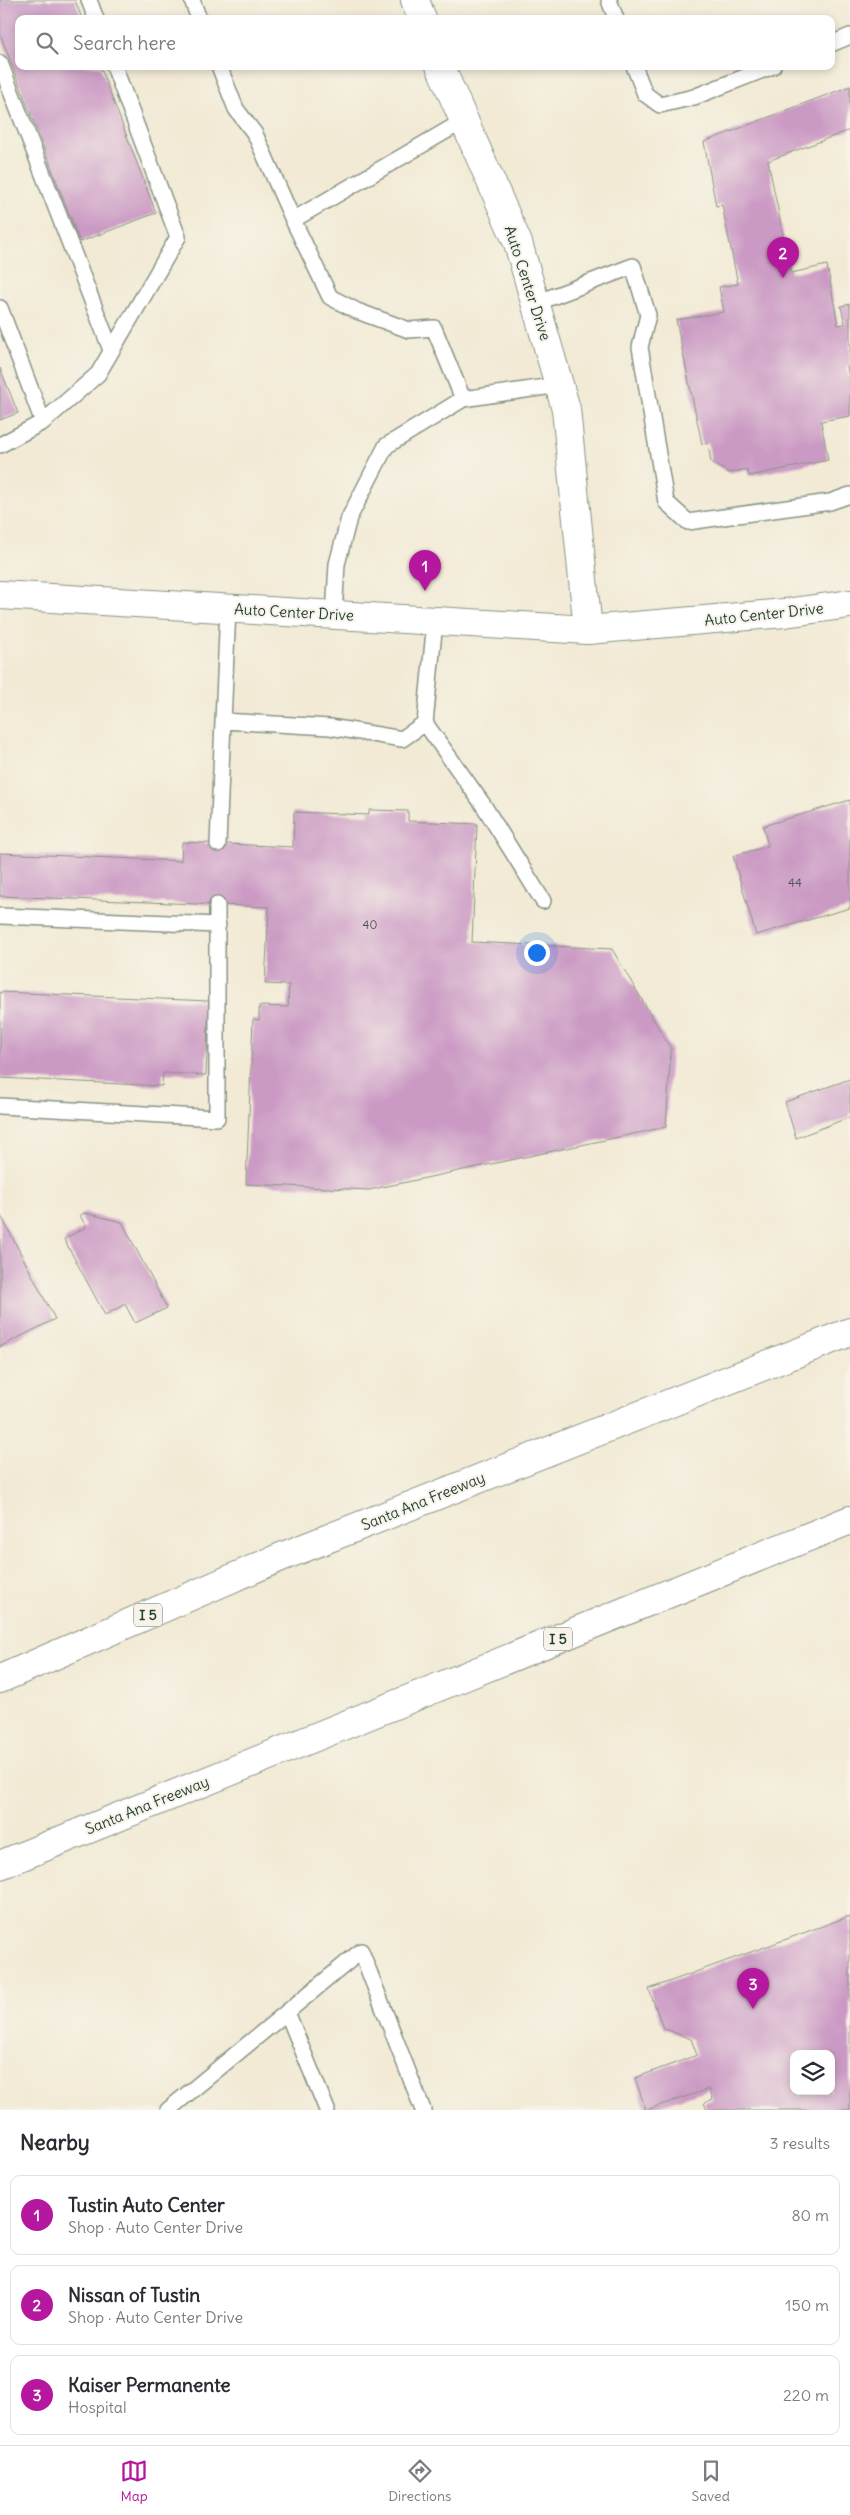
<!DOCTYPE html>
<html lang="en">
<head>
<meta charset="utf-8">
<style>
  :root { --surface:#fff; --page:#f7f7f7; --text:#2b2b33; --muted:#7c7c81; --line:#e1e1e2; --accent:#b5179e }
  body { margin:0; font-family:Delius,sans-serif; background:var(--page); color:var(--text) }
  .controls { position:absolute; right:15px; bottom:15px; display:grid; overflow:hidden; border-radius:10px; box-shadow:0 2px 8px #0003 }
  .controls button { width:45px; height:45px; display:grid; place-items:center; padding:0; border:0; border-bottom:1px solid var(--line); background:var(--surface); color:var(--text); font:25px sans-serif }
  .you { position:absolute; left:536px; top:952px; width:18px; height:18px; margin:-12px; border:4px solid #fff; border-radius:50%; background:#1a73e8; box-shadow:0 0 0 8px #1a73e833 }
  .badge { display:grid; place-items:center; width:32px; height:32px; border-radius:50%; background:var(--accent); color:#fff; font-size:16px; font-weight:700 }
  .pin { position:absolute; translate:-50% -41px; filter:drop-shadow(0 1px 2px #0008) }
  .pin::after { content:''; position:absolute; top:26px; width:18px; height:15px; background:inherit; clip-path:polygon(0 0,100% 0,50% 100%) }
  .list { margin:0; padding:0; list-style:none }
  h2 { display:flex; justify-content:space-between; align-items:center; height:65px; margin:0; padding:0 20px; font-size:21px }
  h2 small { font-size:16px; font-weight:400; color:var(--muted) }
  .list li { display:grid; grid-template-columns:32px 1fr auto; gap:15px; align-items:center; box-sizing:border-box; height:80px; margin:0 10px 10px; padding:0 10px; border:1px solid var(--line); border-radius:10px }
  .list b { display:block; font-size:19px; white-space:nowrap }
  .list p { margin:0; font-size:16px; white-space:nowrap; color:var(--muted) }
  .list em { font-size:16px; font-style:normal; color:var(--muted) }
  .icon { flex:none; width:28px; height:28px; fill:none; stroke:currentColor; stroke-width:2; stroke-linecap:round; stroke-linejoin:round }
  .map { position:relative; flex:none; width:850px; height:2110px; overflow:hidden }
  .search { position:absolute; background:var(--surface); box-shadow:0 2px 8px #0003; left:15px; right:15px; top:15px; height:55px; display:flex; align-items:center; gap:12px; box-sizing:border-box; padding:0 18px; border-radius:10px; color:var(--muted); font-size:19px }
  .sheet { height:335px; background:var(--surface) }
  nav { display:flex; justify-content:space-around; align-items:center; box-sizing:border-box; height:70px; border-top:1px solid var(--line); background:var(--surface); font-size:14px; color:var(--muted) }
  nav a { display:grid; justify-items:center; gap:2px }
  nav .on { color:var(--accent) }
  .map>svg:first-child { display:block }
  .building { fill:#cb9ac4; fill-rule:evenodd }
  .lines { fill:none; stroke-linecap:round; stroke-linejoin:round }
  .service-casing { stroke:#889484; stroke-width:18 }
  .minor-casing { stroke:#889484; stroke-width:30 }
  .tertiary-casing { stroke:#889484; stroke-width:30 }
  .motorway-casing { stroke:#889484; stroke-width:30 }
  .service { stroke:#fff; stroke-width:15 }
  .minor { stroke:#fff; stroke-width:28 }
  .tertiary { stroke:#fff; stroke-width:28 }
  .motorway { stroke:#fff; stroke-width:28 }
  .labels { text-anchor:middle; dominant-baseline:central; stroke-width:4; stroke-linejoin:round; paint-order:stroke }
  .number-label { font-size:12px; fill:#4a5458 }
  .shield { fill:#f7f3e8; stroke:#60746a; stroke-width:1 }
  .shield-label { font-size:14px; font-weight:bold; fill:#1f3d34 }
  .street-label { font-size:15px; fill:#1f3d34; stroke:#f7f3e8 }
</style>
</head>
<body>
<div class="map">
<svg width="850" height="2110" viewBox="0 0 850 2110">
  <rect width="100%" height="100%" fill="#f7f3e8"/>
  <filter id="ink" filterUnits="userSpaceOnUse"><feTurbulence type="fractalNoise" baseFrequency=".02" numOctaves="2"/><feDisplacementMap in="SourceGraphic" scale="10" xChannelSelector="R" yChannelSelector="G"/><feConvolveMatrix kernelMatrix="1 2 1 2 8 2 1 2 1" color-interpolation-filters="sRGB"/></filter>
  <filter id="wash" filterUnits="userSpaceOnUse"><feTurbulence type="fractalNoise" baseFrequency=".0096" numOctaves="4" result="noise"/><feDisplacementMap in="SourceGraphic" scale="20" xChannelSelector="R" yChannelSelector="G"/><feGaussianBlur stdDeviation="1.12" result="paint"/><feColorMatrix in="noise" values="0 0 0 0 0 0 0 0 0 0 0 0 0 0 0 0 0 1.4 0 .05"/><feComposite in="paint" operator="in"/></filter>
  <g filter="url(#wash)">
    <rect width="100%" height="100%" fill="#f2ead5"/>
    <g id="blocks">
      <path class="building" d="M0,0H75L82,19H19V66H100L156,213L80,242L0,34Z
        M850,86V130L768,161L791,273L827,265L838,325L845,324L841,306L850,304V366L847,367L850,381V416L821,421L828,460L749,476L747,469L729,473L711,462L708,443L702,444L676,320L724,312L719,287L738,284L722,205L716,206L704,142Z
        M0,368L18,413L0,420Z
        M850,800V908L756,935L733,856L768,846L763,826Z
        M369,810L408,811V821L477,824L472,942L612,949L671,1049L666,1127L369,1190L246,1184L253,1019L259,1020V1006L288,1007L289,985L265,984L269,907L0,896V853L181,861L182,842L293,847L294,812L369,815Z
        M0,992L209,1001L206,1075L163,1073L162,1086L0,1078Z
        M850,1079V1117L796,1138L785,1102Z
        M85,1213L122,1222L167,1308L135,1323L125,1304L105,1315L64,1239L86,1227L80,1215Z
        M0,1214L55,1319L0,1347Z
        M850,1916V2110H707L704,2103L713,2099L709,2089L646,2110L635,2078L697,2055L691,2039L663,2028L649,1989ZM794,2054H831V2091H794Z"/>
    </g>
  </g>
  <g filter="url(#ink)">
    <use href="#blocks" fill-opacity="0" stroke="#889484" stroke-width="1"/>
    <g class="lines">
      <g class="service-casing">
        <path id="service" d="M89,0L96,19
          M192,0L199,19
          M609,0L616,19
          M831,44L850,36
          M0,63L111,350
          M219,66L236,109L255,134L293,220L465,120
          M634,66L645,94L660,105L694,97L773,66
          M293,220L330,297L357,311L409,330L434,328L463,399L386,446L349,518L337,564L334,615
          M536,303L633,266L648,315L640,347L666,502L688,522L830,502L850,495
          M0,308L43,422L98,374L178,237L114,66
          M463,399L559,385
          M0,445L43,422
          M228,609L223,721L330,727L402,739L425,723
          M435,621L425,723L482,803L543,901
          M218,844L223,721
          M0,916L218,925
          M0,1106L217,1118V905
          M287,2012L327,2110
          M168,2110L361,1951L423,2110"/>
      </g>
      <g class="minor-casing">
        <path id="minor" d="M588,630L785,613L850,604"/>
      </g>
      <g class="tertiary-casing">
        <path id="tertiary" d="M415,0L422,19
          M0,595L588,630L566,409L518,243L440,66"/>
      </g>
      <g class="motorway-casing">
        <path id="motorway" d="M0,1679L281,1557L850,1332
          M0,1865L850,1520"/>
      </g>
      <use href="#service" class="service"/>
      <use href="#minor" class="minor"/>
      <use href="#tertiary" class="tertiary"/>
      <use href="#motorway" class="motorway"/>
    </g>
  </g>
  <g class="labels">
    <g class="number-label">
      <text x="795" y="882">44</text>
      <text x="370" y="924">40</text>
    </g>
    <g class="shield">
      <rect x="134" y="1603.5" width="28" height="23" rx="4"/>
      <rect x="544" y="1627.5" width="28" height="23" rx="4"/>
    </g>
    <g class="shield-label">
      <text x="148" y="1615">I 5</text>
      <text x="558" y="1639">I 5</text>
    </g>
    <g class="street-label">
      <text transform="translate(528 283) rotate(72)">Auto Center Drive</text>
      <text transform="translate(294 612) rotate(3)">Auto Center Drive</text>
      <text transform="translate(764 614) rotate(-6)">Auto Center Drive</text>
      <text transform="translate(423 1501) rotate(-22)">Santa Ana Freeway</text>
      <text transform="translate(147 1805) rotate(-22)">Santa Ana Freeway</text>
    </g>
  </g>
</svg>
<div class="controls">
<button><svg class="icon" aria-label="layers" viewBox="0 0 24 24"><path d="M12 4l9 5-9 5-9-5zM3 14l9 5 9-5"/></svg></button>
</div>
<div class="you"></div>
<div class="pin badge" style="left:425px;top:591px">1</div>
<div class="pin badge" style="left:783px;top:278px">2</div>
<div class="pin badge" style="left:753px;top:2009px">3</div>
<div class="search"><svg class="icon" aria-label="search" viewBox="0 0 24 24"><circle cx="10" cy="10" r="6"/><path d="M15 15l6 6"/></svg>Search here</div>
</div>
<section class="sheet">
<h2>Nearby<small>3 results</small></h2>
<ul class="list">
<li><span class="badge">1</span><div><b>Tustin Auto Center</b><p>Shop · Auto Center Drive</p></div><em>80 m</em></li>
<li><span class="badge">2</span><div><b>Nissan of Tustin</b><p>Shop · Auto Center Drive</p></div><em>150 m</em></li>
<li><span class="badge">3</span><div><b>Kaiser Permanente</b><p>Hospital</p></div><em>220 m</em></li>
</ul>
</section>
<nav>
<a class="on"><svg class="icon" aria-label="map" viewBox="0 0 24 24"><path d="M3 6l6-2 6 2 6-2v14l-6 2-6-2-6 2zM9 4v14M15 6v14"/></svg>Map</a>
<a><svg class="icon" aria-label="directions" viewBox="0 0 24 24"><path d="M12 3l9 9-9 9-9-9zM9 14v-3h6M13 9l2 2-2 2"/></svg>Directions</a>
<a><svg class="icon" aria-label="saved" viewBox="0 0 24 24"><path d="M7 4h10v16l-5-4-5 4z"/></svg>Saved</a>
</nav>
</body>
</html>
